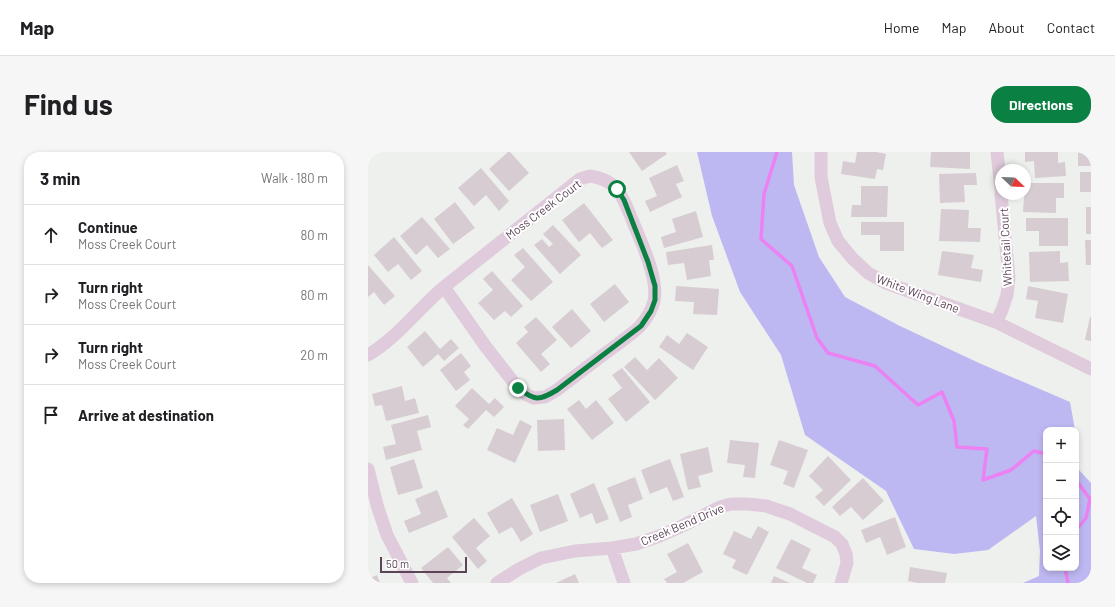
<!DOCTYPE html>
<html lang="en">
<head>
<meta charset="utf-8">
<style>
  :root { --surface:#fff; --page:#f6f6f6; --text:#202124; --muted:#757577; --line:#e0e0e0; --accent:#0b8043 }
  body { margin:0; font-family:Barlow,sans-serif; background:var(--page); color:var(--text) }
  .controls { position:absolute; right:12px; bottom:12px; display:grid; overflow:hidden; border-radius:8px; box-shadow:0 2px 6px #0003 }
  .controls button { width:36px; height:36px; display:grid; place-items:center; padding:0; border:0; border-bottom:1px solid var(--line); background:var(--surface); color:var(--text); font:20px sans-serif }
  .compass { position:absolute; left:627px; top:12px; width:36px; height:36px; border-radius:50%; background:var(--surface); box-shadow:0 2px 6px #0003; rotate:113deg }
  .scale { position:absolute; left:12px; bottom:10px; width:87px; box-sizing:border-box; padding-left:4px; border:2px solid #5c4458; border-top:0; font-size:11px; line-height:14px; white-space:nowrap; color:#5c4458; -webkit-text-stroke:3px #fff; paint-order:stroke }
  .stop { position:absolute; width:12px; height:12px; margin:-9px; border:3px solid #0b8043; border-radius:50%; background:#fff }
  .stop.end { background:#0b8043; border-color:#fff; box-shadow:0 1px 4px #0008 }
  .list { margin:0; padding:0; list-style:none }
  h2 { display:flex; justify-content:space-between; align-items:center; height:52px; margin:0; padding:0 16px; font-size:17px }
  h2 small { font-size:13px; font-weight:400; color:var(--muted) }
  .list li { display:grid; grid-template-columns:26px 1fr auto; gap:12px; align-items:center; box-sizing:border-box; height:60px; padding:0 16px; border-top:1px solid var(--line) }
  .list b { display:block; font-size:15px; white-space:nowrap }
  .list p { margin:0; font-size:13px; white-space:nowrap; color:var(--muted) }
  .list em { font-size:13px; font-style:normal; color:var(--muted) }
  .icon { flex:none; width:22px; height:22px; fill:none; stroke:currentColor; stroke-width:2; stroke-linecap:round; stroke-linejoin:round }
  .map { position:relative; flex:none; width:723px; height:431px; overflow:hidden; border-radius:16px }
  header { display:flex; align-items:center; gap:24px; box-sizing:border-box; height:56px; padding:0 20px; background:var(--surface); border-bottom:1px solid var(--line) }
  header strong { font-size:19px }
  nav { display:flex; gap:22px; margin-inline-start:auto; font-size:14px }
  .intro { display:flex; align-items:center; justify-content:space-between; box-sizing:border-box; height:96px; padding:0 24px }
  h1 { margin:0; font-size:28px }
  .button { padding:10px 18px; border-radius:16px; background:var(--accent); color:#fff; font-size:14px; font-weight:700 }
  main { display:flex; gap:24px; padding:0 24px }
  aside { flex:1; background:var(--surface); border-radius:16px; box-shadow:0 2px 6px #0003 }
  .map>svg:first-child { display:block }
  .green { fill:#beb8f2 }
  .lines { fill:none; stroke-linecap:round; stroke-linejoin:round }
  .stream { stroke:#eb81f2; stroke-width:3.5 }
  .building { fill:#d6ccd2 }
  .minor { stroke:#dfcbdb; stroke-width:13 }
  .route { stroke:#0b8043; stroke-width:5 }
  .labels { text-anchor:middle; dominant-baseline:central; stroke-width:4; stroke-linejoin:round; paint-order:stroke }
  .street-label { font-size:12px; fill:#5c4458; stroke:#fff }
</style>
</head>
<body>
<header>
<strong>Map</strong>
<nav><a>Home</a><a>Map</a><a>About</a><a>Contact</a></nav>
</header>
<div class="intro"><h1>Find us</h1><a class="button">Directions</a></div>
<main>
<aside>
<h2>3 min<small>Walk · 180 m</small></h2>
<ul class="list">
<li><svg class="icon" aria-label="ahead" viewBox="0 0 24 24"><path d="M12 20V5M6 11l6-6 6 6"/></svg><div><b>Continue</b><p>Moss Creek Court</p></div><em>80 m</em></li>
<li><svg class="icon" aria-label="right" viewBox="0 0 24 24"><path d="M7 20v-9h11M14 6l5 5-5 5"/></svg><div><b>Turn right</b><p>Moss Creek Court</p></div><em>80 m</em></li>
<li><svg class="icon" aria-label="right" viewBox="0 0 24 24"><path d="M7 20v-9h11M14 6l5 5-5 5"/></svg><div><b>Turn right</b><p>Moss Creek Court</p></div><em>20 m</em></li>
<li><svg class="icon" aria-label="arrive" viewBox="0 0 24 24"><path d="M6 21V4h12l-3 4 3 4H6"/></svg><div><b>Arrive at destination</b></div></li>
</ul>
</aside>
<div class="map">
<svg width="723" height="431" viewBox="0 0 723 431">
  <rect width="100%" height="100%" fill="#eef0ed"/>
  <path class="green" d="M329,0H424L426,33L451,105L477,145L532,174L611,211L702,250L707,278H678V416H708V285L711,318L723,331V431H655L671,424L672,399L668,364L620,398L586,402L546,397L518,339L437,283L413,203L372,140L344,64Z"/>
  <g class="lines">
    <path class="stream" d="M409,0L396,42L393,87L424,114L449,186L460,201L507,214L550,253L574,240L586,269L589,295L619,297L615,328L643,318L666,299L678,302
      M708,328L722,347L718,366L708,378
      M697,416L700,431"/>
  </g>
  <path class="building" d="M140,0H142L161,21L141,39L121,17Z
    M261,0H297L299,2L274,19Z
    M489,0H508L518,2L515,18L509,17L507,27L473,22L475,9L487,11Z
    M563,0H602V17L562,15Z
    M657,0H690V11L697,10L698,24L667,26L666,9L657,10Z
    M710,0H723V14H710Z
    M309,13L316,29L308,32L314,45L282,60L277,49L289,44L281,26Z
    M113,16L141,49L131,59L118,43L106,54L90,36Z
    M712,20H723V40H712Z
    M608,21L609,33H596L597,50L572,51L571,22Z
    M657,31H696V46H688V61L655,60Z
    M493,34H520L519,65H483L484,53H493Z
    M87,50L107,76L85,92L66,67Z
    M216,51L245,88L234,96L222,81L211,90L194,68Z
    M718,55H723V82H718Z
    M573,57L601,58L600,76H613L612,90L571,89Z
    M328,59L335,85L296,96L293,85L308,80L304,67Z
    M54,65L82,97L70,106L59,93L48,103L32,84Z
    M658,66H700V94H671V79H658Z
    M493,70H536V99H512V83H493Z
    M185,73L213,103L192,122L166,93L174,87L181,95L185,92L175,82Z
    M26,85L54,119L43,128L30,112L20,120L6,103Z
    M717,88H723V113H718Z
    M344,93L346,108H341L343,124L319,128L316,111L300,113L298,100Z
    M155,96L185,130L163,149L143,128L157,115L146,103Z
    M574,99L606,103L603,116L615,118L613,130L570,123Z
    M692,99V111L700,110L701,129L662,130L661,100Z
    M0,113L27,144L16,153L6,140L0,145Z
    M124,119L155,154L143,165L137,159L126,168L110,151L125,138L115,127Z
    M247,132L261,150L236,170L222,152Z
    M308,134L351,137L349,163L325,162L326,150L307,149Z
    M660,134L700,142L695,171L667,166L670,149L658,147Z
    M204,157L223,179L203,196L184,175Z
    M168,165L189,188L173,202L182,212L173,220L148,191L160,180L156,175Z
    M722,165H723V189L717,188Z
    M57,179L72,197L83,187L91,196L76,209L70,202L55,215L39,195Z
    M319,181L340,195L325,218L291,195L299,183L311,192Z
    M93,201L103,214L96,220L102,228L88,239L72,218Z
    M267,205L279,218L291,206L310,226L287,248L256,215Z
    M254,216L282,250L258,270L240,247L254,236L244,223Z
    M34,234L37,249L47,246L51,261L18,269L14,253L7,254L4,242Z
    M104,236L121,252L127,246L136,255L126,265L118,258L100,277L95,273L101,267L87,254Z
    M211,248L218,257L228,248L246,271L224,288L199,257Z
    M60,263L63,275L49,279L54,298L18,308L15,295L28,292L23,273Z
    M196,267L197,298L170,299L169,268Z
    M152,268L164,274L147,311L119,298L129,276L145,283Z
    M362,288L391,291L387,326L375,325L377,313L359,311Z
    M411,288L440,298L426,336L415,332L420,319L402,313Z
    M340,295L345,320L330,324L333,335L320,338L312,302Z
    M460,304L483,328L456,354L447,345L455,338L441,324Z
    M46,307L55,336L30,343L22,315Z
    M302,307L316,345L305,349L299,335L282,342L273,318Z
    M267,325L275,347L260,353L264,365L252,370L239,336Z
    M495,326L516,349L495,368L483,355L472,364L464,355Z
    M226,331L241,367L228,372L224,361L212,366L202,342Z
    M69,338L80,365L41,381L36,369L53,362L47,347Z
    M190,342L200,369L172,380L162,353Z
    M144,346L165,382L153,390L144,375L131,382L119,361Z
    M527,365L538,395L519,403L512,385L498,391L493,378Z
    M106,366L122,384L108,396L119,409L110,417L84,385Z
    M390,374L401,380L379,423L364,416L368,408L355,402L366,379L383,387Z
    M423,387L443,397L434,416L449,423L445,431H439L408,416Z
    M320,391L335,420L315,431H299L296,427L309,420L299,402Z
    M80,395L95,413L79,426L83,431H65L53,416Z
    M542,415L579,421L577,431H550L540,429Z
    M207,422L211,431H188Z
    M9,423L12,431H0V427Z
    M406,424L422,431H403Z"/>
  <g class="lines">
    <path class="minor" d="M453,0V25L462,71L470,89L484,106L500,121L518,131L628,170L723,217
      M629,0L633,38
      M222,24C251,28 255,46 265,70C273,90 291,127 286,149C284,157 279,166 273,173C267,180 257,186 250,192C229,207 209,223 189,238L177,245L166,246L159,243L150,236L118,195L76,135L203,34L212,27Z
      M628,170L634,158L639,143L641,126L633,42
      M0,203C29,186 50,157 76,135
      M0,317L9,353L19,383L44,431
      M244,396L256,431
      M129,431L151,417L173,406L207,399L244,396L268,392L289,385L312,375L352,355L363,352H379L398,354L422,362L467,385L474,392L478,402L479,411L473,431"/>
  </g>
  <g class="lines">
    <path class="route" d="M150,236C167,249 171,249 189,238L273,174L283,159L287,148V134L280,110L256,48L249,37"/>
  </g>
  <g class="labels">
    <g class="street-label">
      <text transform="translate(175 57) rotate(-37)">Moss Creek Court</text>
      <text transform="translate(637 95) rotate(-93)">Whitetail Court</text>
      <text transform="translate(550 141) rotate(21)">White Wing Lane</text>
      <text transform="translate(314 372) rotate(-23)">Creek Bend Drive</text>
    </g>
  </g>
</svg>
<div class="controls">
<button>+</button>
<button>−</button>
<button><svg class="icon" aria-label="locate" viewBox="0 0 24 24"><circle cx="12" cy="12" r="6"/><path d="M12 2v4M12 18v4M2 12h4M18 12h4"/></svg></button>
<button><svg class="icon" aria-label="layers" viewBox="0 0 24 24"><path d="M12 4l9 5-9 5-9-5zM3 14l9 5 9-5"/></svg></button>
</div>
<svg class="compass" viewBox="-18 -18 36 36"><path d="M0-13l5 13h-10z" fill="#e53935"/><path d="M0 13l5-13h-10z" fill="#757577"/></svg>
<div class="scale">50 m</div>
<div class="stop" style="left:249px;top:37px"></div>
<div class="stop end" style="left:150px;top:236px"></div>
</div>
</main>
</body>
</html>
